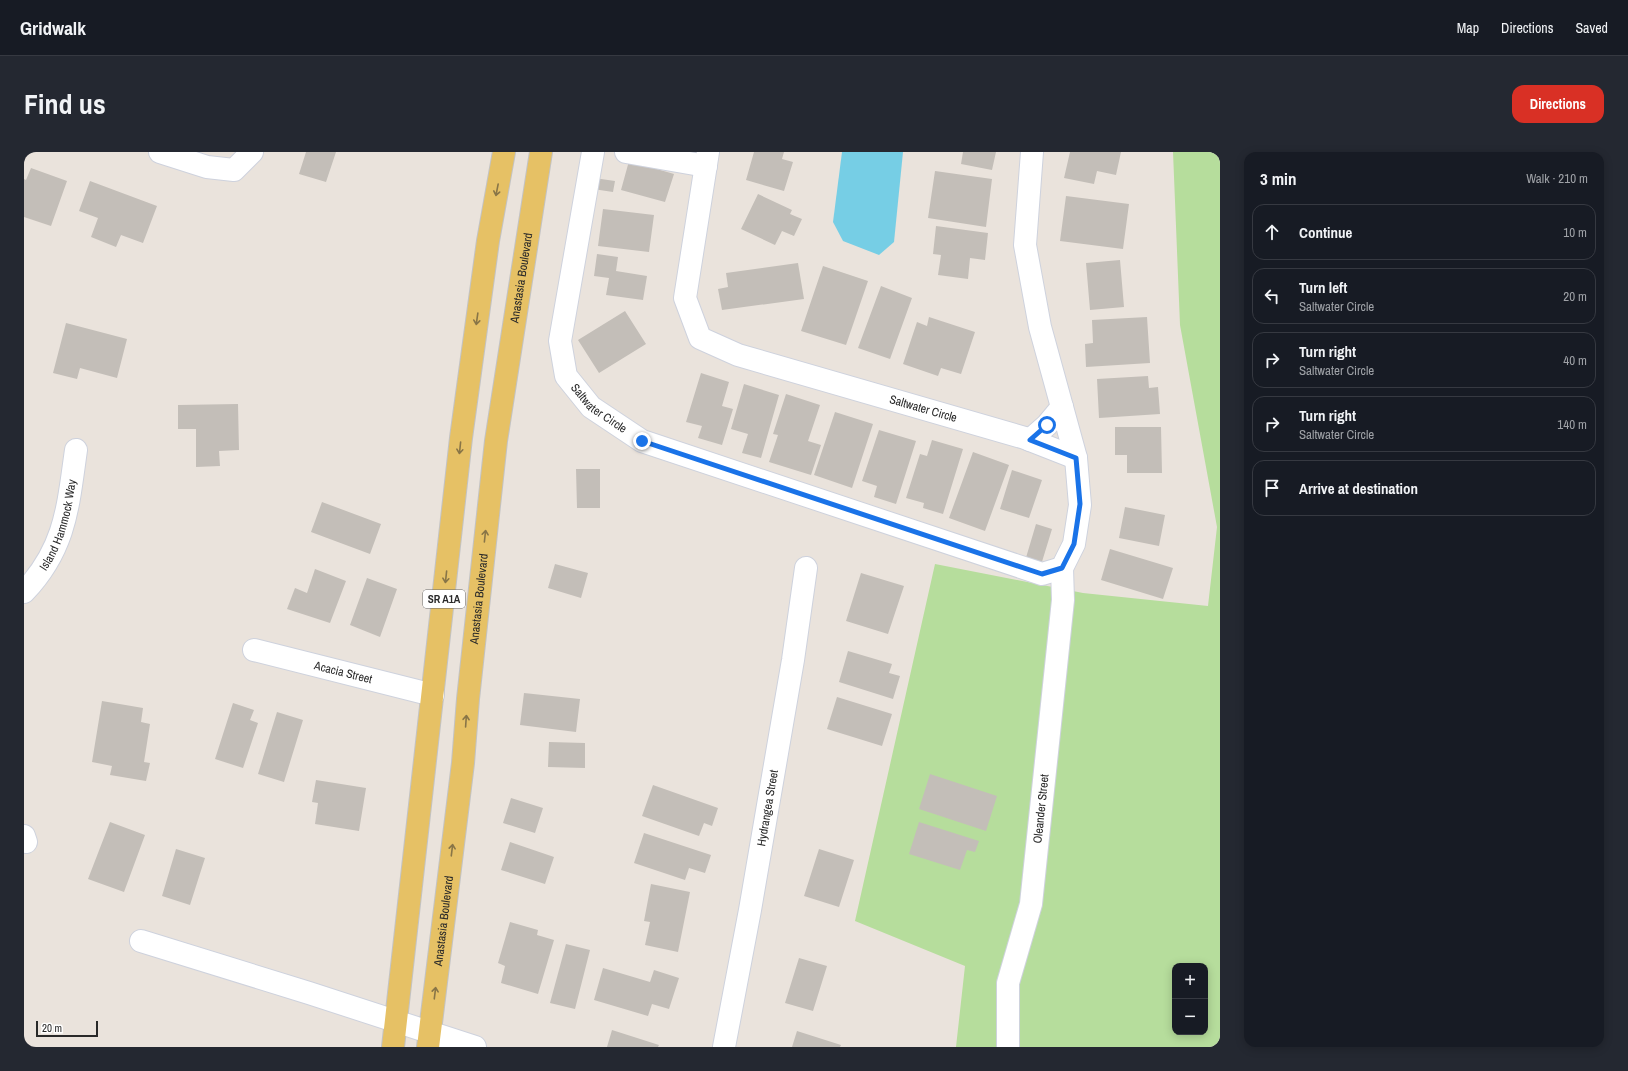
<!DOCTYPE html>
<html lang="en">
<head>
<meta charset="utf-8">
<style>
  :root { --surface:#171b24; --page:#242831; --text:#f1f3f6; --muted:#9ea1a6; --line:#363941; --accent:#d93025 }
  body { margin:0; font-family:"Archivo Narrow",sans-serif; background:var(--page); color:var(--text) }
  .controls { position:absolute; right:12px; bottom:12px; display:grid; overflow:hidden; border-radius:8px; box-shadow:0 2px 10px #0003 }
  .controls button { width:36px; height:36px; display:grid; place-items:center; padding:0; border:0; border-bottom:1px solid var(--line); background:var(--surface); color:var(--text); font:20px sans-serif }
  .scale { position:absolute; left:12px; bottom:10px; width:62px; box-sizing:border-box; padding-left:4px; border:2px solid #292929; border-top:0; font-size:11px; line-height:14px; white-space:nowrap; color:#292929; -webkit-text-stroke:3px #fff; paint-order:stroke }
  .stop { position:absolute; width:12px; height:12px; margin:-9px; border:3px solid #1a73e8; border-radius:50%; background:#fff }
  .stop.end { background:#1a73e8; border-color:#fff; box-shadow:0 1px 4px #0008 }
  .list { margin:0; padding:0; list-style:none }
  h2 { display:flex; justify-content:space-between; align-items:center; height:52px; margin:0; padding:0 16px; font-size:17px }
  h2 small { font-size:13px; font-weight:400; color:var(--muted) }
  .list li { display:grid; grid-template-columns:26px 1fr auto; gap:12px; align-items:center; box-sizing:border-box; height:56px; margin:0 8px 8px; padding:0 8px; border:1px solid var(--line); border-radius:12px }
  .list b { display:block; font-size:15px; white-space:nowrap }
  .list p { margin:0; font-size:13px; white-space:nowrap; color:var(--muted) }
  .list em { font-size:13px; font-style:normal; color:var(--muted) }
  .icon { flex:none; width:22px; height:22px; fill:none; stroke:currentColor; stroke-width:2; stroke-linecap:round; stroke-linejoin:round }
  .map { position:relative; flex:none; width:1196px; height:895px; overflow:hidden; border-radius:12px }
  header { display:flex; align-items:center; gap:24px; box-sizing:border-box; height:56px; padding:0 20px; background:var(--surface); border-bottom:1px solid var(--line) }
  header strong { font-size:19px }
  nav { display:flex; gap:22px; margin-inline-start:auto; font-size:14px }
  .intro { display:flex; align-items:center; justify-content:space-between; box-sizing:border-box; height:96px; padding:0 24px }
  h1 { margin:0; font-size:28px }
  .button { padding:10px 18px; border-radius:12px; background:var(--accent); color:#fff; font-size:14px; font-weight:700 }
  main { display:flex; gap:24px; padding:0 24px }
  aside { flex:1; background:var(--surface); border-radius:12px; box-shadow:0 2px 10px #0003 }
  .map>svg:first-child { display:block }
  .green { fill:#b6dd9c; fill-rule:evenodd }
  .water { fill:#76cee5 }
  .building { fill:#c3beb8 }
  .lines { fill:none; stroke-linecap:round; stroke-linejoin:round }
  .minor-casing { stroke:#ced2dd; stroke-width:24 }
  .major-casing { stroke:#c3c3c3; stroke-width:24 }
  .minor { stroke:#fff; stroke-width:22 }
  .major { stroke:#e6c165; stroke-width:22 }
  .oneway { stroke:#887547 }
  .route { stroke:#1a73e8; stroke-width:5 }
  .labels { text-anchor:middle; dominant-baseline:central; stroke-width:4; stroke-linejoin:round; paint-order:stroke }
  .shield { fill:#fff; stroke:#696969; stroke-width:1 }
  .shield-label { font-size:11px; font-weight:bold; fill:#292929 }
  .street-label { font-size:12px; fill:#292929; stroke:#fff }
</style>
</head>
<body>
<header>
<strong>Gridwalk</strong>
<nav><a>Map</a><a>Directions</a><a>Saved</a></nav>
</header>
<div class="intro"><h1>Find us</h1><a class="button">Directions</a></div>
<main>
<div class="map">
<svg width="1196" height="895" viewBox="0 0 1196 895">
  <rect width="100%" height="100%" fill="#eae3dc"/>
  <path class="green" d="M1149,0H1196V895H932L941,814L831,769L911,412L1059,441L1184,454L1193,375L1156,173ZM1151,814H1181V880H1151Z"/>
  <path class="water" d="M818,0H879L870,90L855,103L819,89L809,70Z"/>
  <path class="building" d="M282,0H312L302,30L275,22Z
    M730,0H760L758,7L769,10L760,39L722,28Z
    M939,0H972L968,18L937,12Z
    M1046,0H1097L1092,23L1073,19L1070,32L1040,26Z
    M605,9L650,22L641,50L597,38Z
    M7,16L43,29L27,74L0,65V27L2,28Z
    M911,19L968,27L962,75L904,66Z
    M570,26L591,29L589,40L569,37Z
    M66,29L133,54L119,91L97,83L92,95L67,85L74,66L55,59Z
    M734,42L768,58L766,62L778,67L770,84L758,79L751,93L717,77Z
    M1042,44L1105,52L1099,97L1036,89Z
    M579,57L630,63L625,100L574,94Z
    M912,74L964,81L961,108L946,106L944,127L914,123L917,103L909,102Z
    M573,102L594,105L592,119L623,124L619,148L582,143L585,126L570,124Z
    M1096,108L1100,155L1066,158L1062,111Z
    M774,111L780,147L698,158L694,137L704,135L702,121Z
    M799,114L844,129L822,193L777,179Z
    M857,134L888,146L866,207L834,196Z
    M601,159L622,192L575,221L554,188Z
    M905,165L951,180L937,222L917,216L914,224L879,212L893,170L903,174Z
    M1123,165L1126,211L1062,215L1061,192L1069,191L1068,168Z
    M42,171L103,187L93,226L56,216L53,227L29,221Z
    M677,221L705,230L698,254L709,257L698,293L674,286L678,274L662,270Z
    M1124,224L1125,236L1134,235L1136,262L1075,266L1073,227Z
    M720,232L755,243L737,306L718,301L724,282L707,277Z
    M762,242L796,253L784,289L797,293L787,323L745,310L754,283L749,282Z
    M214,252L215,298L195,299L196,314L172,315V277H154V253Z
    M811,260L849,272L828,336L790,323Z
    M1091,275H1137L1138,321H1103V303H1091Z
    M855,278L892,289L872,352L850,345L853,334L838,329Z
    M908,288L939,297L919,362L899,356L900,351L882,346L896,302L903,304Z
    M949,300L985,313L961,379L925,366Z
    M552,317H576V356H553Z
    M988,318L1018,328L1005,366L976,357Z
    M298,350L357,372L346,402L287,380Z
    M1101,355L1141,363L1135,394L1095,386Z
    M1012,372L1028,377L1017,413L1001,409Z
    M1086,397L1149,416L1139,447L1077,428Z
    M531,412L564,421L557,446L524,436Z
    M291,417L322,429L306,471L263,457L271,436L283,441Z
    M837,421L880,434L864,482L822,469Z
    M343,426L373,437L356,485L326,473Z
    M824,499L868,512L865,521L876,524L869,547L815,530Z
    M500,541L556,547L552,580L496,573Z
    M813,545L868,562L858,594L803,577Z
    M78,549L119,556L117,570L126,572L120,610L126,611L122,629L86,623L88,614L68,610Z
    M209,551L230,558L226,568L234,571L219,616L191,607Z
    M253,560L279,568L260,630L234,622Z
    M525,590L561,591V616L524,615Z
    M906,622L973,644L962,679L895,657Z
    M292,628L342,636L335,679L291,672L294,651L288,650Z
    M629,633L694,656L688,674L680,671L675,684L618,664Z
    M487,646L519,656L511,681L479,671Z
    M86,670L121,683L100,740L64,727Z
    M895,670L955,689L951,700L943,698L936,718L885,702Z
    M620,681L687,703L681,721L665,716L661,728L610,711Z
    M486,690L530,705L521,732L477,718Z
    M152,697L181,706L166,753L138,744Z
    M795,697L830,708L815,755L780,744Z
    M627,732L666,740L654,800L621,793L626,770L620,769Z
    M486,770L514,778L513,783L530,788L514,842L477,831L481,814L474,811Z
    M542,792L566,798L551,857L526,851Z
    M775,806L803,814L789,859L761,851Z
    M579,816L626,830L630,818L655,826L645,857L628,852L624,864L570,848Z
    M588,878L635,893L634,895H583Z
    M773,879L817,893L816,895H768Z"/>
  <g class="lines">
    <g class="minor-casing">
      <g id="minor">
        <path d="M136,0L183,15L210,18L228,0"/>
        <path id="s1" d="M569,0L536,189L542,224L567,255L618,289L1018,422L1038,416L1050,392L1056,353L1052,306L1016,175L1001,93L1008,0"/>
        <path d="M602,0L682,14"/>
        <path id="s2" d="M684,0L661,146L676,186L714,203L1001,286L1052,306"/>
        <path d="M1006,288L1023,273L1038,255"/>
        <path id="s3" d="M0,440C42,396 44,354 52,298"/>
        <path id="s4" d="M230,498L409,543"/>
        <path d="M0,684L2,690"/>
        <path d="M117,789L285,841L451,895"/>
        <path id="s5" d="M700,895L726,758L769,508L782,416"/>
        <path id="s6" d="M984,895V831L1007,752L1039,448L1038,416"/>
      </g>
    </g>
    <g class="major-casing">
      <g id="major">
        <path d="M369,895L437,286L464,89L480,0"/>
        <path id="s7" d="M404,895L439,611L444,547L472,289L517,0"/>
      </g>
    </g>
    <use href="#minor" class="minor"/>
    <use href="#major" class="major"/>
  </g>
  <defs><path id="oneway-shaft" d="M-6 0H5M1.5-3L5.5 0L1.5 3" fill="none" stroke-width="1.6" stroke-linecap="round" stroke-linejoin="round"/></defs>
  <g class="oneway">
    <use href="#oneway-shaft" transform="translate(473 38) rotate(101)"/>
    <use href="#oneway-shaft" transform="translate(453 167) rotate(98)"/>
    <use href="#oneway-shaft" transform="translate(436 296) rotate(96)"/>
    <use href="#oneway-shaft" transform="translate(461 384) rotate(-84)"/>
    <use href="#oneway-shaft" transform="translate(422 425) rotate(96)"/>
    <use href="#oneway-shaft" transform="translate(442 569) rotate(-86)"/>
    <use href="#oneway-shaft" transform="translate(428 698) rotate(-83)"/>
    <use href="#oneway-shaft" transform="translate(411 841) rotate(-83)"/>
  </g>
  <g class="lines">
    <path class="route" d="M618,289L1018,422L1038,416L1050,392L1056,352L1052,306L1006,288L1023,273"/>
  </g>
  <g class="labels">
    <rect class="shield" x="399" y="438" width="42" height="18" rx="3"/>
    <g class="shield-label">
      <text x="420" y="447">SR A1A</text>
    </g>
    <g class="street-label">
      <text stroke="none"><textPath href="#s7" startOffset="775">Anastasia Boulevard</textPath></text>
      <text stroke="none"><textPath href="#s1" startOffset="274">Saltwater Circle</textPath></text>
      <text stroke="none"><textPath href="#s2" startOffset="425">Saltwater Circle</textPath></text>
      <text stroke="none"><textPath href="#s3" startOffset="77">Island Hammock Way</textPath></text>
      <text stroke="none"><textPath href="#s7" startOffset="451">Anastasia Boulevard</textPath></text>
      <text stroke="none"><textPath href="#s4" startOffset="92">Acacia Street</textPath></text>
      <text stroke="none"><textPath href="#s5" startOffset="243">Hydrangea Street</textPath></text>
      <text stroke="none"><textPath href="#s6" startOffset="242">Oleander Street</textPath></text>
      <text stroke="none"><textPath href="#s7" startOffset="127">Anastasia Boulevard</textPath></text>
    </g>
  </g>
</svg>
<div class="controls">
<button>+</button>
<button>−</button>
</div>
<div class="scale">20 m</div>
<div class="stop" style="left:1023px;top:273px"></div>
<div class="stop end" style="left:618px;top:289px"></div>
</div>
<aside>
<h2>3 min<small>Walk · 210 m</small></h2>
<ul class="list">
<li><svg class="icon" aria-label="ahead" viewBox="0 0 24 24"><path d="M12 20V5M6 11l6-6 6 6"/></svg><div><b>Continue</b></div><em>10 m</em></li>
<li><svg class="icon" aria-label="left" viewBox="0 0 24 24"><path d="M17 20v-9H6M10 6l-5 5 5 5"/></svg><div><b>Turn left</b><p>Saltwater Circle</p></div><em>20 m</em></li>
<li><svg class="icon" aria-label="right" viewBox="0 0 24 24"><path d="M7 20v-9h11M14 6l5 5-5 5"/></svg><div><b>Turn right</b><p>Saltwater Circle</p></div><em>40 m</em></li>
<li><svg class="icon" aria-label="right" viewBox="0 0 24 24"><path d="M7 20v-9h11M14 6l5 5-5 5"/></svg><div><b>Turn right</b><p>Saltwater Circle</p></div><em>140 m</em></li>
<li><svg class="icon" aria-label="arrive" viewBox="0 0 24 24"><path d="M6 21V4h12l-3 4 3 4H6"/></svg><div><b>Arrive at destination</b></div></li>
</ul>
</aside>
</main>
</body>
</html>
